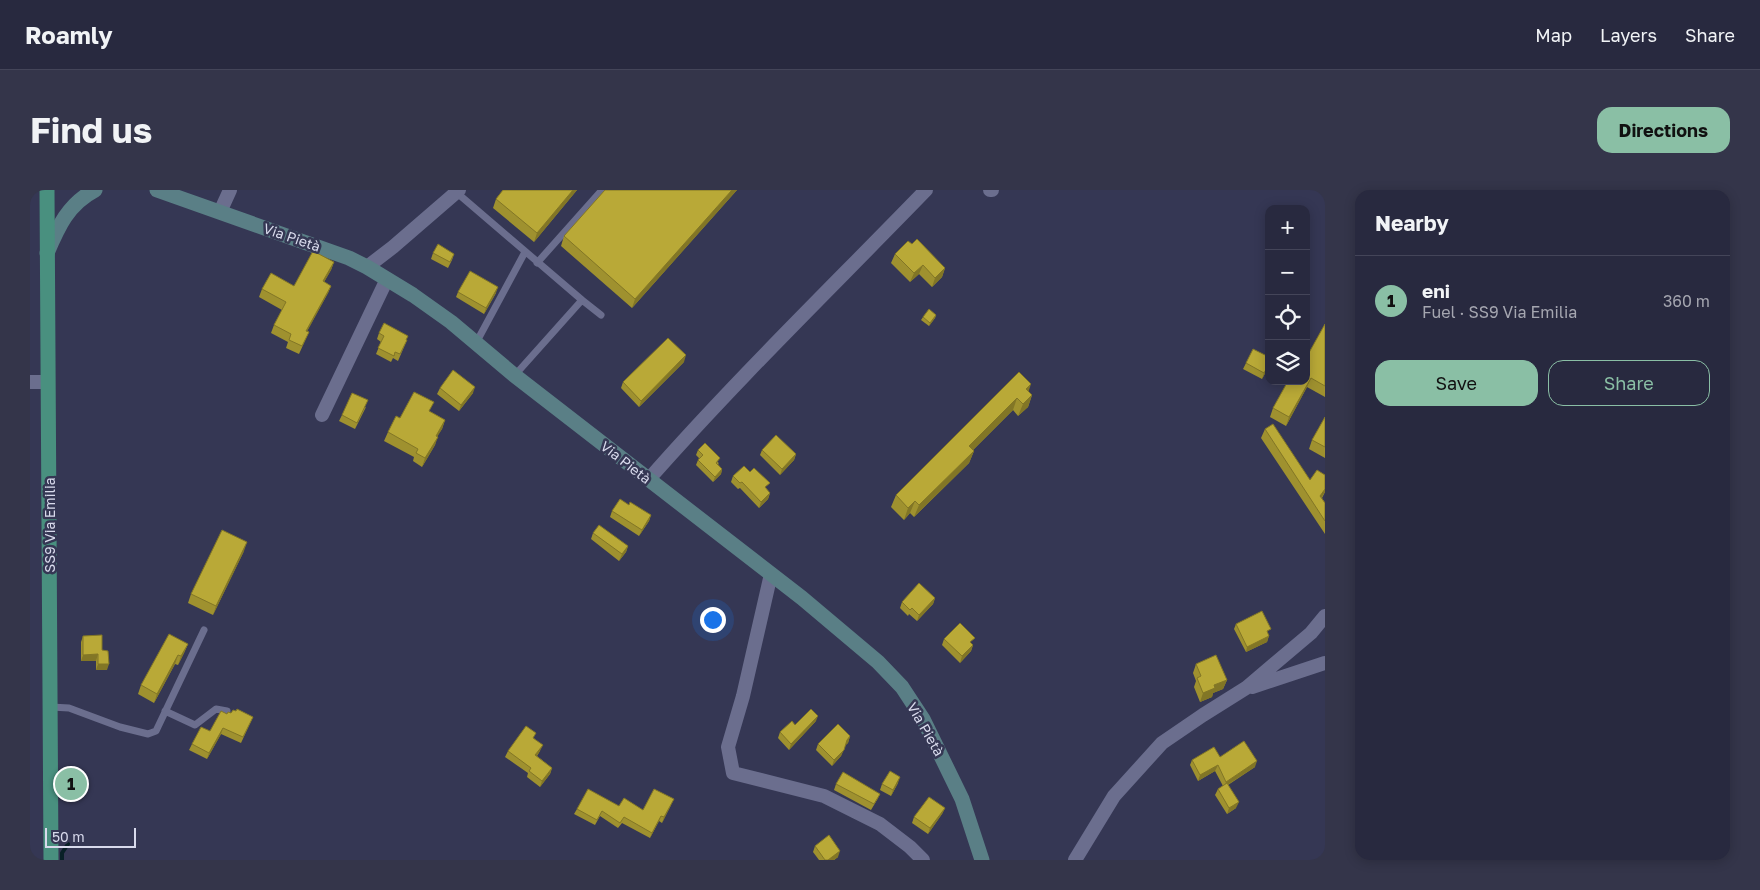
<!DOCTYPE html>
<html lang="en">
<head>
<meta charset="utf-8">
<style>
  :root { --surface:#28293f; --page:#34354a; --text:#f1f3f6; --muted:#a5a6b0; --line:#444559; --accent:#8abfa5 }
  body { margin:0; font-family:"Golos Text",sans-serif; background:var(--page); color:var(--text) }
  .controls { position:absolute; right:15px; top:15px; display:grid; overflow:hidden; border-radius:10px; box-shadow:0 2px 12px #0003 }
  .controls button { width:45px; height:45px; display:grid; place-items:center; padding:0; border:0; border-bottom:1px solid var(--line); background:var(--surface); color:var(--text); font:25px sans-serif }
  .scale { position:absolute; left:15px; bottom:12px; width:91px; box-sizing:border-box; padding-left:5px; border:2px solid #d8daec; border-top:0; font-size:14px; line-height:18px; white-space:nowrap; color:#d8daec; -webkit-text-stroke:4px #353754; paint-order:stroke }
  .you { position:absolute; left:682px; top:429px; width:18px; height:18px; margin:-12px; border:4px solid #fff; border-radius:50%; background:#1a73e8; box-shadow:0 0 0 8px #1a73e833 }
  .badge { display:grid; place-items:center; width:32px; height:32px; border-radius:50%; background:var(--accent); color:#111; font-size:16px; font-weight:700 }
  .pin { position:absolute; translate:-50% -50%; border:2px solid #fff; box-shadow:0 1px 5px #0006 }
  .list { margin:0; padding:0; list-style:none }
  h2 { display:flex; justify-content:space-between; align-items:center; height:65px; margin:0; padding:0 20px; font-size:21px }
  h2 small { font-size:16px; font-weight:400; color:var(--muted) }
  .list li { display:grid; grid-template-columns:32px 1fr auto; gap:15px; align-items:center; box-sizing:border-box; height:90px; padding:0 20px; border-top:1px solid var(--line) }
  .list b { display:block; font-size:19px; white-space:nowrap }
  .list p { margin:0; font-size:16px; white-space:nowrap; color:var(--muted) }
  .list em { font-size:16px; font-style:normal; color:var(--muted) }
  .actions { display:flex; gap:10px; padding:15px 20px }
  .actions a { flex:1; padding:11px 0; border:1px solid var(--accent); border-radius:15px; text-align:center; font-size:18px; color:var(--accent) }
  .actions .main { background:var(--accent); color:#111 }
  .icon { flex:none; width:28px; height:28px; fill:none; stroke:currentColor; stroke-width:2; stroke-linecap:round; stroke-linejoin:round }
  .map { position:relative; flex:none; width:1295px; height:670px; overflow:hidden; border-radius:15px }
  header { display:flex; align-items:center; gap:30px; box-sizing:border-box; height:70px; padding:0 25px; background:var(--surface); border-bottom:1px solid var(--line) }
  header strong { font-size:24px }
  nav { display:flex; gap:28px; margin-inline-start:auto; font-size:18px }
  .intro { display:flex; align-items:center; justify-content:space-between; box-sizing:border-box; height:120px; padding:0 30px }
  h1 { margin:0; font-size:35px }
  .button { padding:12px 22px; border-radius:15px; background:var(--accent); color:#111; font-size:18px; font-weight:700 }
  main { display:flex; gap:30px; padding:0 30px }
  aside { flex:1; background:var(--surface); border-radius:15px; box-shadow:0 2px 12px #0003 }
  .map>svg:first-child { display:block }
  .lines { fill:none; stroke-linecap:round; stroke-linejoin:round }
  .stream { stroke:#082027; stroke-width:4 }
  .lane { stroke:#6b6e8e; stroke-width:7 }
  .street { stroke:#6b6e8e; stroke-width:14 }
  .secondary { stroke:#5a7f86; stroke-width:15 }
  .primary { stroke:#49907f; stroke-width:15 }
  .wall { fill:#9f912f }
  .shaded-wall { fill:#827626 }
  .building { fill:#b9a937; stroke:#827626 }
  .labels { text-anchor:middle; dominant-baseline:central; stroke-width:5; stroke-linejoin:round; paint-order:stroke }
  .street-label { font-size:14px; fill:#d8daec; stroke:#353754 }
</style>
</head>
<body>
<header>
<strong>Roamly</strong>
<nav><a>Map</a><a>Layers</a><a>Share</a></nav>
</header>
<div class="intro"><h1>Find us</h1><a class="button">Directions</a></div>
<main>
<div class="map">
<svg width="1295" height="670" viewBox="0 0 1295 670">
  <rect width="100%" height="100%" fill="#353754"/>
  <g class="lines">
    <path class="stream" d="M32,670V663L38,654"/>
    <path class="lane" d="M426,2L552,110L485,185
      M507,73L572,0
      M552,110L571,125
      M446,153L495,62
      M21,517L39,518L90,537L118,544L126,541L174,440
      M135,521L165,535L186,519L197,521"/>
    <path class="street" d="M960,0H962
      M190,22L200,0
      M337,77L363,57L429,0
      M0,192H18
      M292,225L357,89
      M619,289C707,189 803,96 896,0
      M741,384L713,506L698,557L703,583L794,606L850,634L880,657L893,670
      M1222,497L1295,473
      M1045,670L1084,606L1132,553L1173,525L1216,498L1281,443L1295,426"/>
    <path class="secondary" d="M127,0L319,68L337,77L383,105L421,132L484,185L772,408L848,472L872,497L893,529L932,609L952,670
      M17,63C28,37 38,14 65,0"/>
    <path class="primary" d="M17,0L21,670"/>
  </g>
  <path class="wall" d="M473,0H547L504,52L463,18L466,9Z
    M575,0H707L602,118L531,56L534,46Z
    M882,54L915,78L912,87L902,97L889,84L880,92L861,73L865,64Z
    M403,63L424,64L422,70L418,78L401,69Z
    M304,72L301,80L294,92L301,96L298,103L277,141L279,142L269,164L256,158L258,152L241,143L244,135L252,120L229,107L232,99L264,96Z
    M428,102L466,103L454,124L426,107Z
    M906,125L905,128L899,136L891,130L893,127Z
    M1295,134V207L1277,197L1256,236L1240,227L1243,218L1263,192Z
    M349,143L377,150L368,171L363,168L361,172L346,164L351,152L347,149Z
    M654,172L609,217L591,198L593,192Z
    M1216,173L1239,176L1232,189L1213,179Z
    M989,182L998,201L1002,205L998,217L988,226L983,220L943,260L944,261L939,273L884,327L880,323L874,330L861,317L866,305Z
    M410,198L443,203L429,221L407,204Z
    M336,217L325,239L309,231L312,225Z
    M401,222L415,230L412,239L407,246L405,255L392,277L383,271L384,267L354,251L358,242L370,228Z
    M1295,227V268L1279,259L1282,250Z
    M1235,239L1280,290L1295,285V302L1292,308L1295,313V344L1231,248Z
    M668,260L689,273L688,274L692,279L691,284L683,292L666,275L668,270L669,268L666,265Z
    M732,260L766,264L764,270L750,285L730,265Z
    M703,286L740,303L738,309L729,318L710,298L708,299L701,292Z
    M599,315L621,325L619,331L609,346L580,327L582,321Z
    M563,343L598,356L596,362L589,371L561,349Z
    M214,361L183,425L158,413L161,404Z
    M905,408L903,414L887,431L879,424L878,426L870,418L872,412Z
    M1206,434L1239,445L1237,452L1216,462L1204,439Z
    M53,446L72,460L77,480H66V471H51V452Z
    M914,449L942,454L943,455L941,461L930,473L912,455Z
    M158,454L154,463L148,475L145,474L124,513L108,504L111,495Z
    M1166,474L1197,490L1193,499L1183,503L1182,507L1170,512L1164,497L1166,491L1163,483Z
    M201,523L223,527L211,553L191,544L177,569L159,560L162,554L180,541Z
    M786,531L759,560L748,548L750,542Z
    M820,546L818,553L815,555L811,566L802,576L786,560L788,554Z
    M504,548L510,561L507,566L522,578L520,584L510,597L497,587L498,583L475,567L478,561Z
    M1190,567L1225,577L1198,595L1206,618L1197,624L1185,605L1188,599L1193,596L1185,581L1168,591L1160,575L1162,570Z
    M868,593L861,606L850,600L852,594Z
    M806,594L850,604L847,610L841,620L804,600Z
    M641,615L632,633L629,631L620,648L592,633L588,638L570,626L565,635L544,624L547,619L589,616L613,620Z
    M915,618L912,624L898,644L882,633L884,627Z
    M785,656L808,667L804,670H789L783,662Z"/>
  <path class="shaded-wall" d="M543,0H547L504,52L507,43Z
    M702,0H707L602,118L605,109Z
    M304,72L301,80L290,99L293,91Z
    M893,75L889,84L880,92L884,83Z
    M915,78L912,87L902,97L905,88Z
    M301,96L298,103L273,149L276,141Z
    M468,97L466,103L454,124L456,118Z
    M906,125L905,128L899,136L900,133Z
    M656,165L654,172L609,217L611,211Z
    M1239,174V176L1232,189L1234,183Z
    M1281,188L1277,197L1256,236L1259,227Z
    M1001,194L997,206L996,199Z
    M445,197L443,203L429,221L431,215Z
    M1002,205L998,217L988,226L993,214Z
    M987,208L983,220L935,268L939,256Z
    M415,230L412,239L403,254L406,246Z
    M408,247L405,255L392,277L395,268Z
    M944,261L939,273L884,327L889,315Z
    M766,264L764,270L750,285L752,279Z
    M692,279L691,284L683,292L685,287Z
    M1295,299V302L1287,314L1290,306Z
    M740,303L738,309L729,318L731,312Z
    M885,311L880,323L874,330L878,318Z
    M621,325L619,331L609,346L612,340Z
    M217,352L214,361L183,425L186,416Z
    M598,356L596,362L589,371L592,364Z
    M905,408L903,414L887,431L889,425Z
    M1239,446L1237,452L1216,462L1217,457Z
    M158,454L154,463L148,475L151,466Z
    M943,455L941,461L930,473L932,466Z
    M68,464L66,471H51L53,465Z
    M148,465L145,474L124,513L127,504Z
    M68,474H79L77,480H66Z
    M1197,490L1193,499L1183,503L1182,507L1170,512L1173,503L1184,495Z
    M788,526L786,531L759,560L761,554Z
    M193,538L191,544L177,569L179,563Z
    M820,546L818,553L815,556L817,550Z
    M513,555L510,561L503,571L505,565Z
    M814,560L811,566L802,576L804,570Z
    M1227,571L1225,577L1194,597L1196,592Z
    M1188,575L1185,581L1168,591L1170,585Z
    M522,578L520,584L510,597L512,591Z
    M870,587L868,593L861,606L863,600Z
    M644,609L632,633L634,627Z
    M1209,612L1206,618L1197,624L1199,618Z
    M915,618L912,624L898,644L900,638Z
    M631,626L629,631L620,648L622,643Z
    M810,661L808,667L804,670H798Z"/>
  <path class="building" d="M473,0H543L507,43L466,9Z
    M575,0H702L605,109L534,46Z
    M887,49L915,78L905,88L893,75L884,83L865,64L878,51L882,54Z
    M408,54L424,64L420,72L403,63Z
    M283,61L304,72L293,91L301,96L276,141L279,142L272,156L259,150L261,144L244,135L256,112L232,99L241,83L264,96Z
    M440,81L468,97L456,118L428,102Z
    M899,119L906,125L900,133L893,127Z
    M354,133L378,146L376,150H377L370,164L365,162L364,166L348,158L354,146L349,143Z
    M1295,134V196L1281,188L1259,227L1243,218L1258,191L1263,192V191H1276V168Z
    M638,148L656,165L611,211L593,192Z
    M1223,159L1239,167V174L1234,183L1216,173Z
    M423,180L445,197L431,215L410,198Z
    M989,182L1001,194L996,199L1002,205L993,214L987,208L939,256L944,261L889,315L885,311L878,318L866,305Z
    M384,202L404,212L399,221L415,230L406,246L408,247L395,268L386,263L388,259L358,242L366,226L370,228Z
    M322,203L338,210L327,233L312,225Z
    M1295,227V257L1282,250Z
    M1243,234L1280,290L1287,280L1295,285V299L1290,306L1295,313V331L1235,239Z
    M746,245L766,264L752,279L732,260Z
    M675,253L690,268L686,273L692,279L685,287L668,270L673,265L668,260Z
    M714,276L720,282L724,278L740,293L735,297L740,303L731,312L712,292L710,293L703,286Z
    M590,309L599,315L600,312L621,325L612,340L582,321Z
    M569,335L598,356L592,364L563,343Z
    M192,340L217,352L186,416L161,404Z
    M889,393L905,408L889,425L882,418L880,420L872,412Z
    M1232,421L1241,439L1237,441L1239,446L1217,457L1206,434Z
    M930,433L945,448L940,452L943,455L932,466L914,449Z
    M139,444L158,454L151,466L148,465L127,504L111,495Z
    M72,445V460L78,461L79,474H68V464L53,465V446Z
    M1186,465L1197,490L1184,495L1185,498L1173,503L1167,488L1171,486L1166,474Z
    M207,519L223,527L213,547L193,538L179,563L162,554L171,537L180,541L191,521L197,524L198,522L201,523L203,520L206,521Z
    M781,519L788,526L761,554L750,542L762,531L765,535Z
    M808,534L820,546L817,550L814,560L804,570L788,554Z
    M496,536L506,543L503,548L513,555L505,565L522,578L512,591L499,581L501,578L478,561Z
    M1214,551L1227,571L1196,592L1188,575L1170,585L1162,570L1184,557L1190,567Z
    M860,581L870,587L863,600L852,594Z
    M813,582L850,604L844,614L806,594Z
    M1197,593L1209,612L1199,618L1188,599Z
    M558,599L589,616L594,608L613,620L624,599L644,609L634,627L631,626L622,643L594,627L590,633L572,621L567,630L547,619Z
    M899,607L915,618L900,638L884,627Z
    M799,645L810,661L798,670H795L785,656Z"/>
  <g class="labels">
    <g class="street-label">
      <text transform="translate(262 47) rotate(19)">Via Pietà</text>
      <text transform="translate(596 272) rotate(38)">Via Pietà</text>
      <text transform="translate(19 335) rotate(-90)">SS9 Via Emilia</text>
      <text transform="translate(896 539) rotate(60)">Via Pietà</text>
    </g>
  </g>
</svg>
<div class="controls">
<button>+</button>
<button>−</button>
<button><svg class="icon" aria-label="locate" viewBox="0 0 24 24"><circle cx="12" cy="12" r="6"/><path d="M12 2v4M12 18v4M2 12h4M18 12h4"/></svg></button>
<button><svg class="icon" aria-label="layers" viewBox="0 0 24 24"><path d="M12 4l9 5-9 5-9-5zM3 14l9 5 9-5"/></svg></button>
</div>
<div class="scale">50 m</div>
<div class="you"></div>
<div class="pin badge" style="left:41px;top:594px">1</div>
</div>
<aside>
<h2>Nearby<small></small></h2>
<ul class="list">
<li><span class="badge">1</span><div><b>eni</b><p>Fuel · SS9 Via Emilia</p></div><em>360 m</em></li>
</ul>
<div class="actions"><a class="main">Save</a><a>Share</a></div>
</aside>
</main>
</body>
</html>
